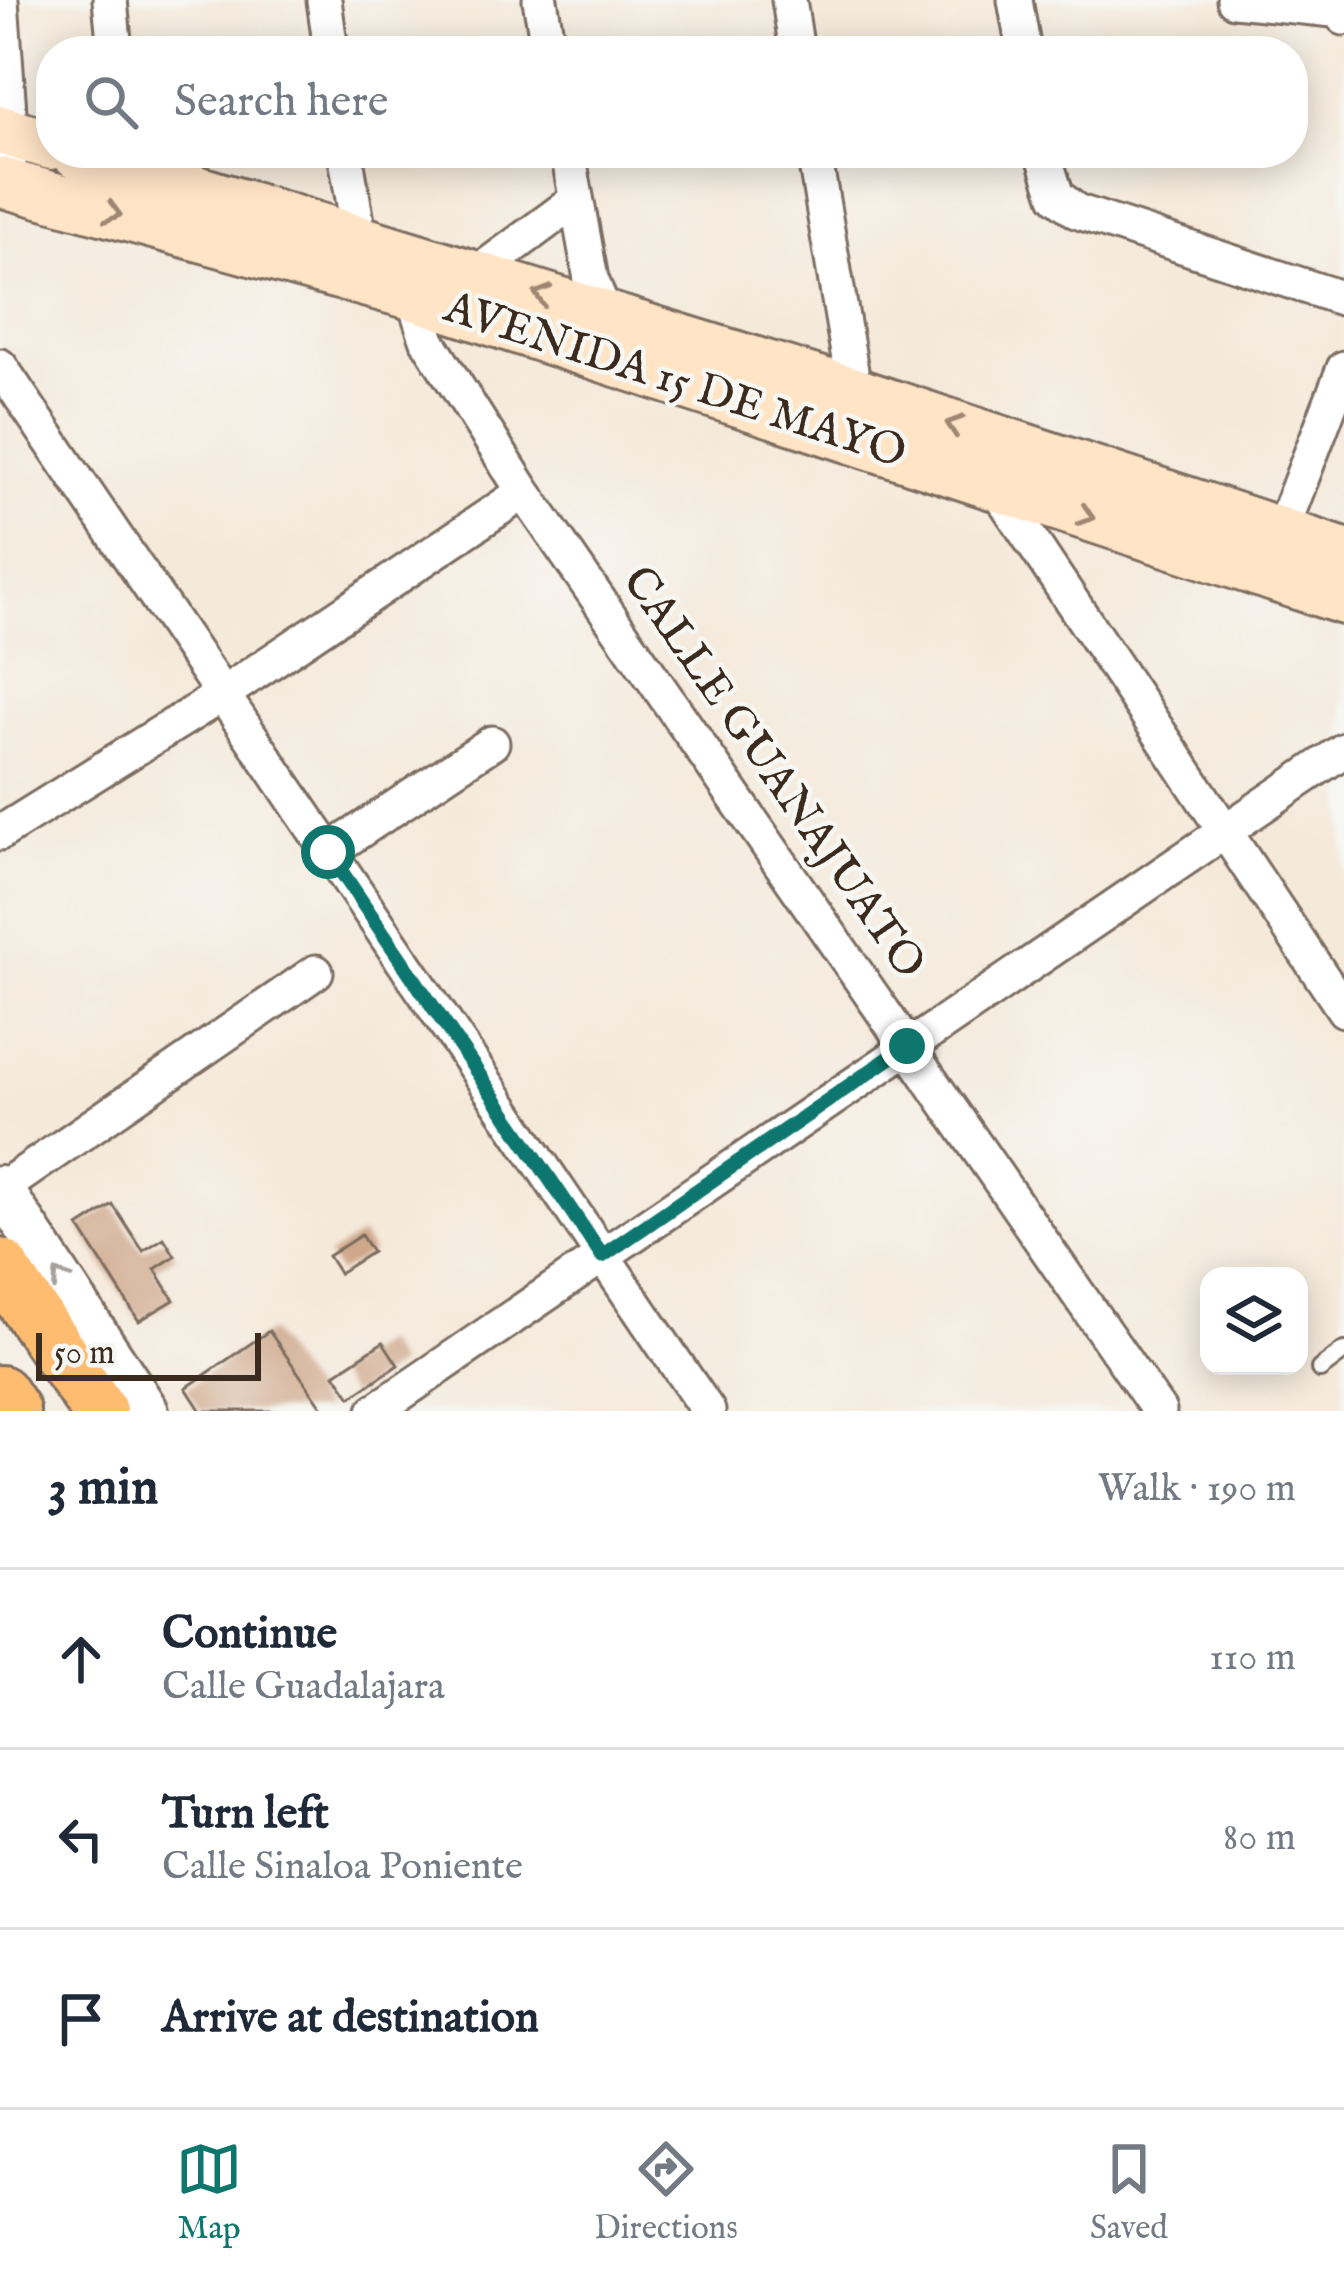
<!DOCTYPE html>
<html lang="en">
<head>
<meta charset="utf-8">
<style>
  :root { --surface:#fff; --page:#f6f6f7; --text:#1f2937; --muted:#747a83; --line:#e0e1e3; --accent:#0f766e }
  body { margin:0; font-family:"IM FELL English",serif; background:var(--page); color:var(--text) }
  .controls { position:absolute; right:36px; bottom:36px; display:grid; overflow:hidden; border-radius:24px; box-shadow:0 6px 30px #0003 }
  .controls button { width:108px; height:108px; display:grid; place-items:center; padding:0; border:0; border-bottom:3px solid var(--line); background:var(--surface); color:var(--text); font:60px sans-serif }
  .scale { position:absolute; left:36px; bottom:30px; width:225px; box-sizing:border-box; padding-left:12px; border:6px solid #3b2a1e; border-top:0; font-size:33px; line-height:42px; white-space:nowrap; color:#3b2a1e; -webkit-text-stroke:9px #f6f6f2; paint-order:stroke }
  .stop { position:absolute; width:36px; height:36px; margin:-27px; border:9px solid #0f766e; border-radius:50%; background:#fff }
  .stop.end { background:#0f766e; border-color:#fff; box-shadow:0 3px 12px #0008 }
  .list { margin:0; padding:0; list-style:none }
  h2 { display:flex; justify-content:space-between; align-items:center; height:156px; margin:0; padding:0 48px; font-size:51px }
  h2 small { font-size:39px; font-weight:400; color:var(--muted) }
  .list li { display:grid; grid-template-columns:78px 1fr auto; gap:36px; align-items:center; box-sizing:border-box; height:180px; padding:0 48px; border-top:3px solid var(--line) }
  .list b { display:block; font-size:45px; white-space:nowrap }
  .list p { margin:0; font-size:39px; white-space:nowrap; color:var(--muted) }
  .list em { font-size:39px; font-style:normal; color:var(--muted) }
  .icon { flex:none; width:66px; height:66px; fill:none; stroke:currentColor; stroke-width:2; stroke-linecap:round; stroke-linejoin:round }
  .map { position:relative; flex:none; width:1344px; height:1411px; overflow:hidden }
  .search { position:absolute; background:var(--surface); box-shadow:0 6px 30px #0003; left:36px; right:36px; top:36px; height:132px; display:flex; align-items:center; gap:30px; box-sizing:border-box; padding:0 42px; border-radius:48px; color:var(--muted); font-size:45px }
  .sheet { height:696px; background:var(--surface) }
  nav { display:flex; justify-content:space-around; align-items:center; box-sizing:border-box; height:168px; border-top:3px solid var(--line); background:var(--surface); font-size:33px; color:var(--muted) }
  nav a { display:grid; justify-items:center; gap:6px }
  nav .on { color:var(--accent) }
  .map>svg:first-child { display:block }
  .building { fill:#cfa78b }
  .lines { fill:none; stroke-linecap:round; stroke-linejoin:round }
  .service-casing { stroke:#7c6d60; stroke-width:22 }
  .minor-casing { stroke:#7c6d60; stroke-width:39 }
  .tertiary-casing { stroke:#7c6d60; stroke-width:48 }
  .secondary-casing { stroke:#7c6d60; stroke-width:54 }
  .primary-casing { stroke:#7c6d60; stroke-width:60 }
  .service { stroke:#fff; stroke-width:16 }
  .minor { stroke:#fff; stroke-width:33 }
  .tertiary { stroke:#fff; stroke-width:42 }
  .secondary { stroke:#ffe4c6; stroke-width:48 }
  .primary { stroke:#febc70; stroke-width:54 }
  .oneway { stroke:#9d8772 }
  .oneway2 { stroke:#a79f9a }
  .route { stroke:#0f766e; stroke-width:15 }
  .labels { text-anchor:middle; dominant-baseline:central; stroke-width:9; stroke-linejoin:round; paint-order:stroke }
  .street-label { font-size:45px; fill:#3b2a1e; stroke:#f6f6f2 }
</style>
</head>
<body>
<div class="map">
<svg width="1344" height="1411" viewBox="0 0 1344 1411">
  <rect width="100%" height="100%" fill="#f6f6f2"/>
  <filter id="ink" filterUnits="userSpaceOnUse"><feTurbulence type="fractalNoise" baseFrequency=".00833" numOctaves="2"/><feDisplacementMap in="SourceGraphic" scale="24" xChannelSelector="R" yChannelSelector="G"/><feConvolveMatrix kernelMatrix="1 2 1 2 8 2 1 2 1" color-interpolation-filters="sRGB"/></filter>
  <filter id="wash" filterUnits="userSpaceOnUse"><feTurbulence type="fractalNoise" baseFrequency=".004" numOctaves="4" result="noise"/><feDisplacementMap in="SourceGraphic" scale="48" xChannelSelector="R" yChannelSelector="G"/><feGaussianBlur stdDeviation="2.7" result="paint"/><feColorMatrix in="noise" values="0 0 0 0 0 0 0 0 0 0 0 0 0 0 0 0 0 1.4 0 .05"/><feComposite in="paint" operator="in"/></filter>
  <g filter="url(#wash)">
    <rect width="100%" height="100%" fill="#f5e9da"/>
    <g id="blocks">
      <path class="building" d="M113,1205L143,1251L164,1238L175,1256L155,1269L174,1300L139,1321L79,1227Z
        M361,1235L372,1252L339,1273L328,1256Z
        M269,1331L325,1411H201L186,1388Z
        M383,1342L398,1365L351,1397L335,1374Z"/>
    </g>
  </g>
  <g filter="url(#ink)">
    <use href="#blocks" fill-opacity="0" stroke="#7c6d60" stroke-width="3"/>
    <g class="lines">
      <g class="service-casing">
        <path id="service" d="M1320,1369L1344,1351"/>
      </g>
      <g class="minor-casing">
        <path id="minor" d="M1,0L12,154
          M110,0L115,51
          M324,0L331,51
          M540,0L549,51
          M789,0L797,51
          M1015,0L1024,51
          M1234,0L1343,11L1344,18
          M345,153L360,239
          M568,153L591,279L605,314
          M814,153L857,406
          M1043,153L1057,196L1076,211L1344,299
          M476,274L576,200
          M412,295L428,341L524,492L1159,1411
          M0,366L708,1411
          M995,486L1344,1010
          M1274,550L1344,368
          M0,833L220,696L524,492
          M328,852L492,743
          M1,1189L316,972
          M375,1411L1344,750"/>
      </g>
      <g class="tertiary-casing">
        <path id="tertiary" d="M0,1187L147,1411"/>
      </g>
      <g class="secondary-casing">
        <path id="secondary" d="M0,130L51,145
          M76,153L854,392L1344,553
          M0,182L412,295L1344,600"/>
      </g>
      <g class="primary-casing">
        <path id="primary" d="M0,1266L99,1411
          M0,1393L12,1411"/>
      </g>
      <use href="#service" class="service"/>
      <use href="#minor" class="minor"/>
      <use href="#tertiary" class="tertiary"/>
      <use href="#secondary" class="secondary"/>
      <use href="#primary" class="primary"/>
    </g>
    <defs><path id="oneway-chevron" d="M-2-3.5L2.5 0L-2 3.5" fill="none" stroke-width="1.6" stroke-linecap="round" stroke-linejoin="round" transform="scale(3)"/></defs>
    <g class="oneway">
      <use href="#oneway-chevron" transform="translate(113 213) rotate(15)"/>
      <use href="#oneway-chevron" transform="translate(542 295) rotate(-163)"/>
      <use href="#oneway-chevron" transform="translate(954 425) rotate(-162)"/>
      <use href="#oneway-chevron" transform="translate(1086 516) rotate(18)"/>
    </g>
    <use class="oneway2" href="#oneway-chevron" transform="translate(60 1278) rotate(-123)"/>
  </g>
  <g class="lines" filter="url(#ink)">
    <path class="route" d="M328,852L602,1256L907,1046"/>
  </g>
  <g class="labels">
    <g class="street-label">
      <text transform="translate(675 381) rotate(18)">AVENIDA 15 DE MAYO</text>
      <text transform="translate(773 773) rotate(55)">CALLE GUANAJUATO</text>
    </g>
  </g>
</svg>
<div class="controls">
<button><svg class="icon" aria-label="layers" viewBox="0 0 24 24"><path d="M12 4l9 5-9 5-9-5zM3 14l9 5 9-5"/></svg></button>
</div>
<div class="scale">50 m</div>
<div class="stop" style="left:328px;top:852px"></div>
<div class="stop end" style="left:907px;top:1046px"></div>
<div class="search"><svg class="icon" aria-label="search" viewBox="0 0 24 24"><circle cx="10" cy="10" r="6"/><path d="M15 15l6 6"/></svg>Search here</div>
</div>
<section class="sheet">
<h2>3 min<small>Walk · 190 m</small></h2>
<ul class="list">
<li><svg class="icon" aria-label="ahead" viewBox="0 0 24 24"><path d="M12 20V5M6 11l6-6 6 6"/></svg><div><b>Continue</b><p>Calle Guadalajara</p></div><em>110 m</em></li>
<li><svg class="icon" aria-label="left" viewBox="0 0 24 24"><path d="M17 20v-9H6M10 6l-5 5 5 5"/></svg><div><b>Turn left</b><p>Calle Sinaloa Poniente</p></div><em>80 m</em></li>
<li><svg class="icon" aria-label="arrive" viewBox="0 0 24 24"><path d="M6 21V4h12l-3 4 3 4H6"/></svg><div><b>Arrive at destination</b></div></li>
</ul>
</section>
<nav>
<a class="on"><svg class="icon" aria-label="map" viewBox="0 0 24 24"><path d="M3 6l6-2 6 2 6-2v14l-6 2-6-2-6 2zM9 4v14M15 6v14"/></svg>Map</a>
<a><svg class="icon" aria-label="directions" viewBox="0 0 24 24"><path d="M12 3l9 9-9 9-9-9zM9 14v-3h6M13 9l2 2-2 2"/></svg>Directions</a>
<a><svg class="icon" aria-label="saved" viewBox="0 0 24 24"><path d="M7 4h10v16l-5-4-5 4z"/></svg>Saved</a>
</nav>
</body>
</html>
